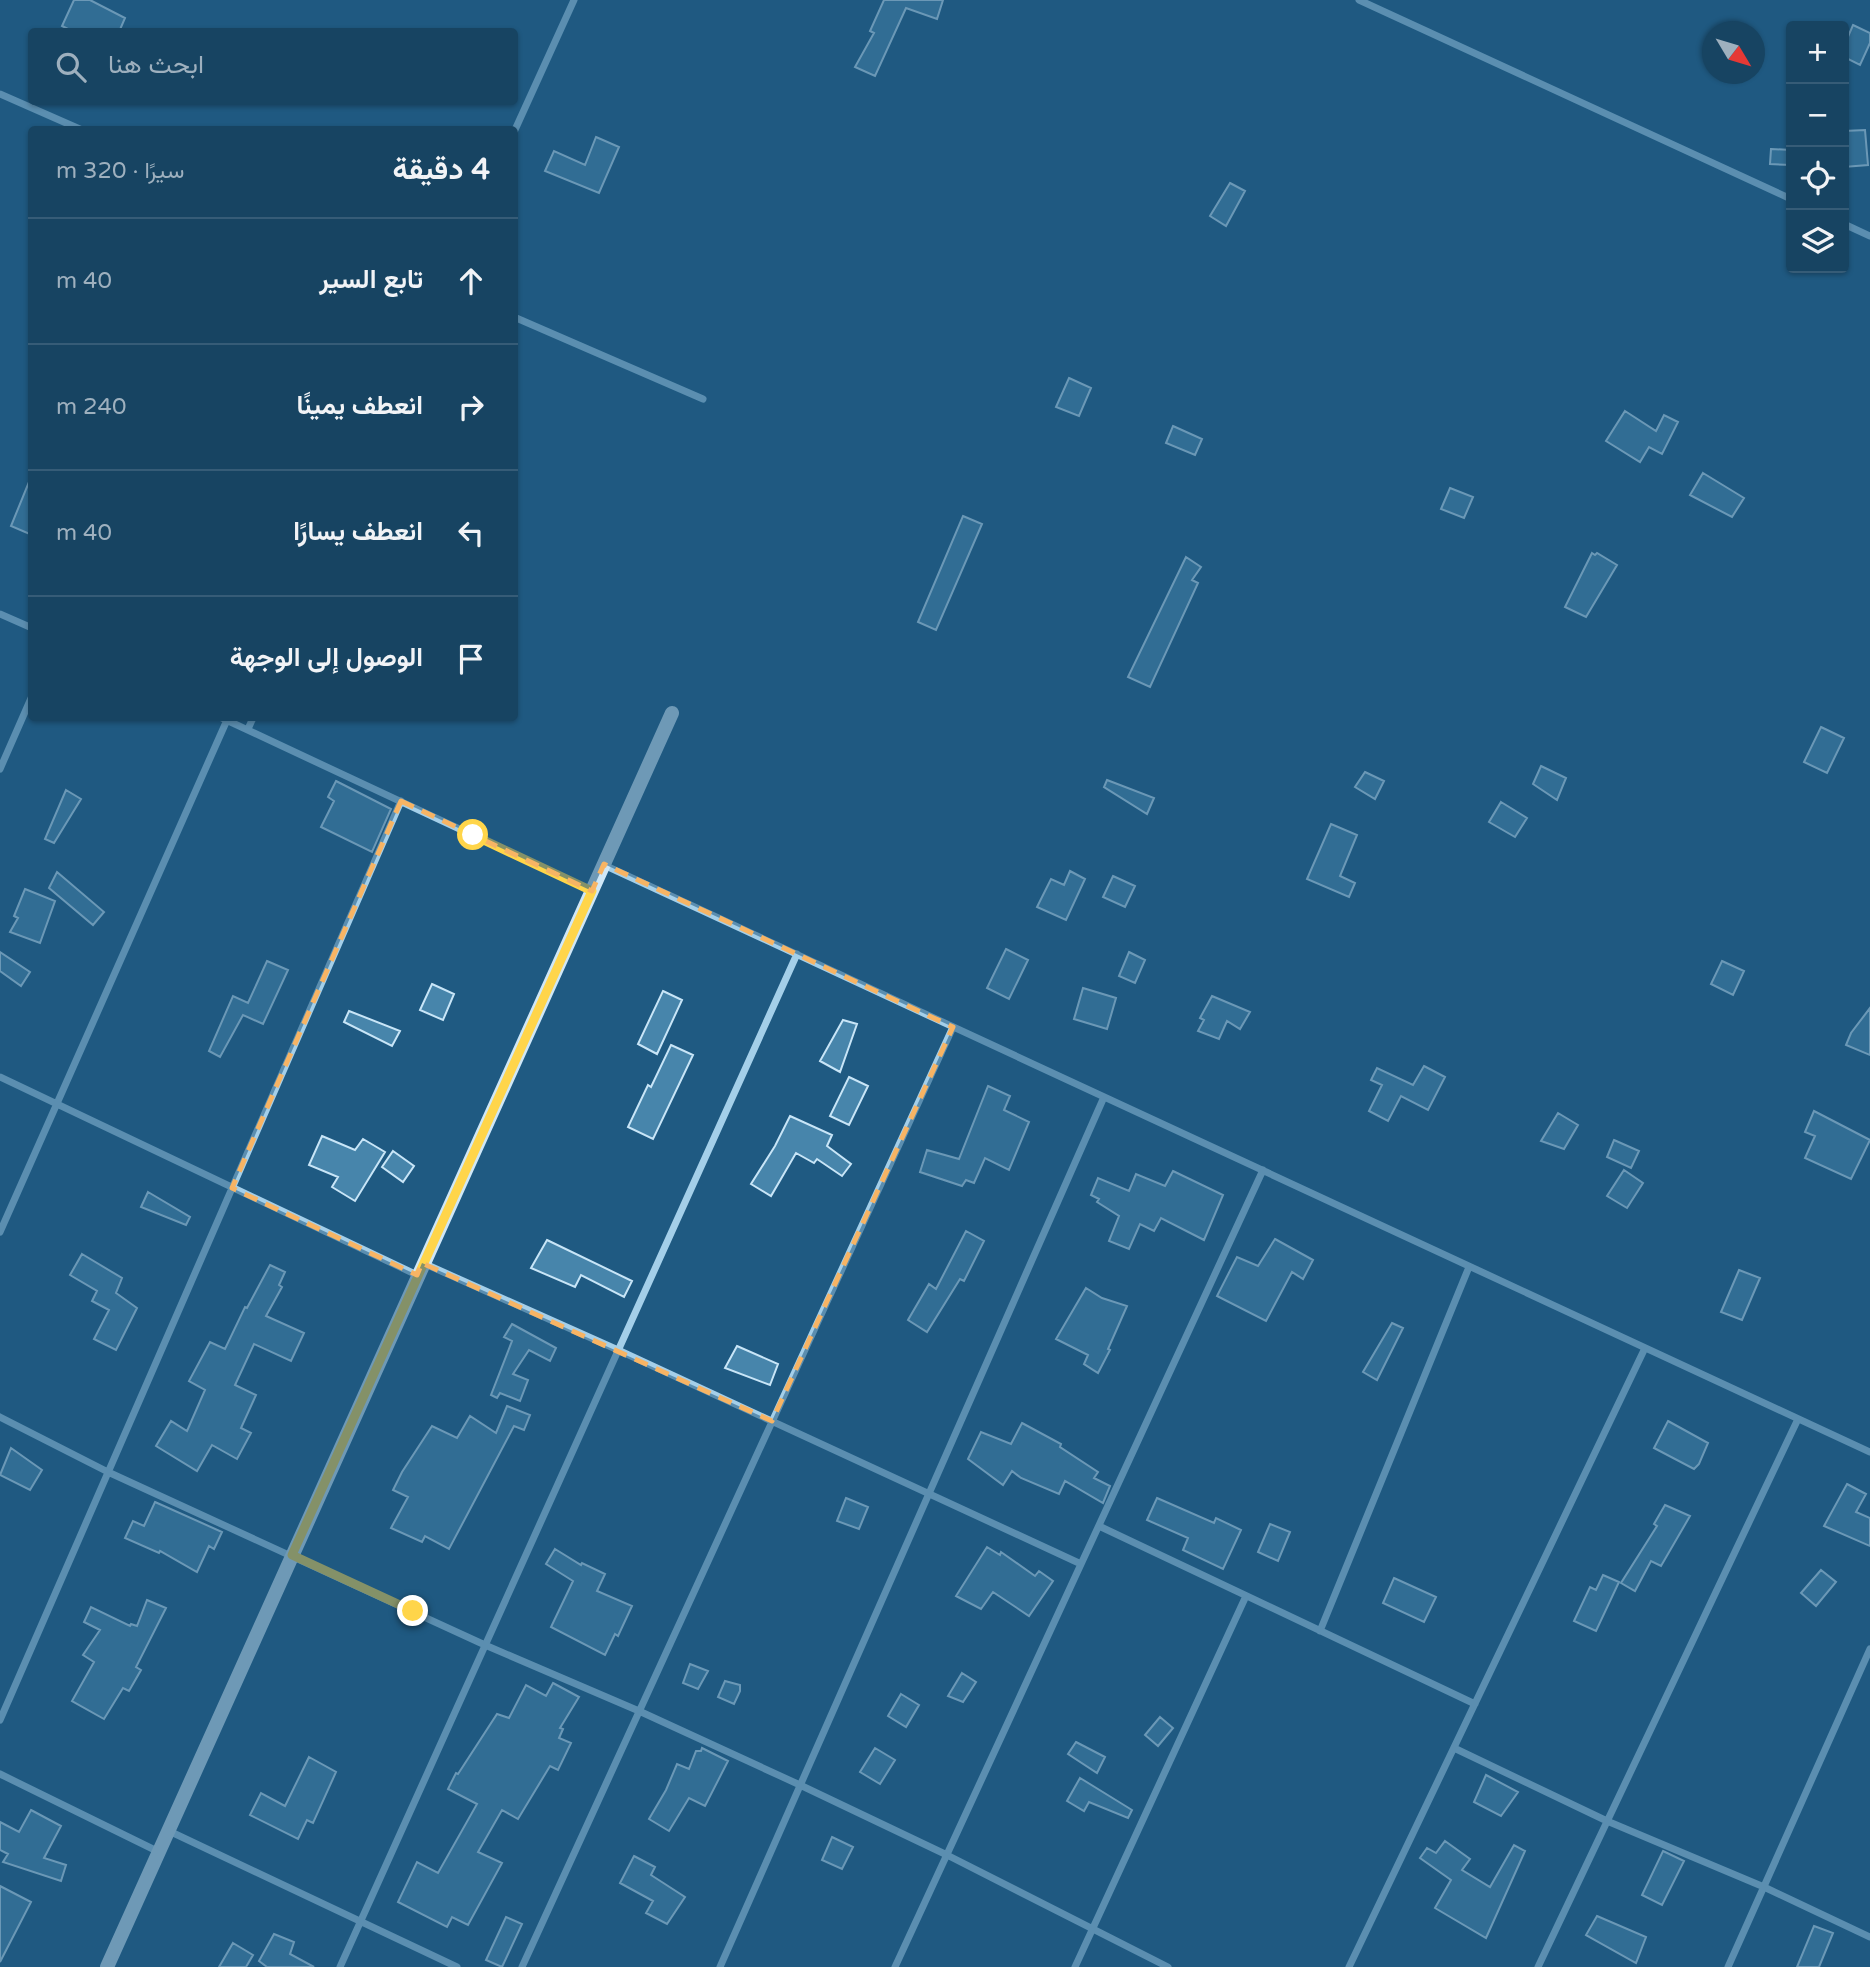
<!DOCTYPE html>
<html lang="ar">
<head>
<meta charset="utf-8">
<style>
  :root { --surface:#174462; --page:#204b68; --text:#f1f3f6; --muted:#9eb0be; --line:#365c77 }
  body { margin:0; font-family:"Varela Round",Vazirmatn,sans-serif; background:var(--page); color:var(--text); direction:rtl }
  .controls { position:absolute; right:21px; top:21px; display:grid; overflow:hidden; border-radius:7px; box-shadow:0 2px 5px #0004 }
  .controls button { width:63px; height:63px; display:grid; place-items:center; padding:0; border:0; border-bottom:2px solid var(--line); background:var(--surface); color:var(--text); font:35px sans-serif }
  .compass { position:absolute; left:1702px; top:21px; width:63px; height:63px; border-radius:50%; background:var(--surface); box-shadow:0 2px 5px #0004; rotate:128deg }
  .stop { position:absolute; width:21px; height:21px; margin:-16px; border:5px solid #ffd54a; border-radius:50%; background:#fff }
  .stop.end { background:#ffd54a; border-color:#fff; box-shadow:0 2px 7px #0008 }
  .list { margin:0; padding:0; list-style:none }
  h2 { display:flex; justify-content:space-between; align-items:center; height:91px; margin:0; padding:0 28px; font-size:30px }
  h2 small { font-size:23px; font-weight:400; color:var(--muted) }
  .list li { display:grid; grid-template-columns:46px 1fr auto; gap:21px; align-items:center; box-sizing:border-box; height:126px; padding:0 28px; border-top:2px solid var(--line) }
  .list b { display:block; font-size:26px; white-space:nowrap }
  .list em { font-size:23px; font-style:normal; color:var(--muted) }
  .icon { flex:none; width:38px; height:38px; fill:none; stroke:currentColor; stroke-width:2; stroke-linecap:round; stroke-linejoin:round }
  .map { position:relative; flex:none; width:1870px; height:1967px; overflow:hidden; direction:ltr }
  .search { position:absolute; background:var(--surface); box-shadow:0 2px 5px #0004; left:28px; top:28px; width:490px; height:77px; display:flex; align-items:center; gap:18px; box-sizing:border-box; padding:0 24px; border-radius:7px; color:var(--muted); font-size:26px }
  .panel { position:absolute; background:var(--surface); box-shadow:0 2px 5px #0004; left:28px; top:126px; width:490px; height:595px; border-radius:7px; direction:rtl }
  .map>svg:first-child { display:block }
  .building { fill:#4785ab; stroke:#c8e5f7; stroke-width:2 }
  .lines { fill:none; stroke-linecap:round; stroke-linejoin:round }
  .street { stroke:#a4cfe9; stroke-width:7 }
  .secondary { stroke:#cfe7f7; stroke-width:14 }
  .route { stroke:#ffd54a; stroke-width:9 }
  .marked { fill:none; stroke:#f7b464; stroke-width:5; stroke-dasharray:14 9; stroke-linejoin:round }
</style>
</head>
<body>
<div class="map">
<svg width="1870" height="1967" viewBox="0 0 1870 1967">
  <rect width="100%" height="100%" fill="#1f5a82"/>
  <path class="building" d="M74,0H90L125,18L119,32H74L62,26Z
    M884,0H943L937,19L906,8L875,76L855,67L874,33L870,31Z
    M1853,25L1870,33V43L1860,65L1844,57V46Z
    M1865,130L1868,165L1844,167V131Z
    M596,137L619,147L599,193L545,171L554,151L585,165Z
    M1771,149L1791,150V165L1770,164Z
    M1230,183L1245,191L1226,226L1210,216Z
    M1069,378L1091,388L1079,416L1056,407Z
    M1625,411L1656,431L1664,415L1678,422L1662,454L1649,447L1640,462L1606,441Z
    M1173,426L1202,439L1195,455L1166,443Z
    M1703,473L1744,498L1732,517L1690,495Z
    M31,477H32V535L11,526Z
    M1450,488L1473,497L1464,518L1441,509Z
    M963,516L982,524L936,630L918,622Z
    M1592,553L1595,555L1597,553L1617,565L1586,617L1565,607Z
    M1186,557L1201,567L1192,580L1198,583L1150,687L1128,677Z
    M1821,727L1844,738L1827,773L1804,762Z
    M1541,766L1566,778L1557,800L1533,784Z
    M1365,772L1384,781L1375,799L1355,787Z
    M1107,780L1154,798L1147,814L1104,787Z
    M336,781L391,809L372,852L321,827L334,801L328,797Z
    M66,790L81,799L54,843L45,839Z
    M1501,802L1527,818L1515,837L1489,822Z
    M1331,824L1357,835L1340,876L1355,883L1349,897L1307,879Z
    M1070,871L1085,879L1066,920L1037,907L1051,879L1064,885Z
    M57,872L104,912L93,925L49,888Z
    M1113,876L1135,886L1125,907L1103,897Z
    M25,889L55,901L40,943L10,932L18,918L14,916Z
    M1006,949L1028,960L1009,999L987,988Z
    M0,952L30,972L21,986L0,971Z
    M1129,952L1145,960L1135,983L1119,976Z
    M267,961L288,970L263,1024L243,1015L220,1057L209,1051L233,996L248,1003Z
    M1722,961L1744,971L1733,995L1711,984Z
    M432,984L454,994L443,1020L420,1010Z
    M1083,988L1116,998L1107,1029L1074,1019Z
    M663,991L682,1000L657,1054L638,1044Z
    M1212,996L1250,1012L1240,1029L1227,1021L1219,1039L1198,1031L1204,1020L1200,1018Z
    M1870,1008V1055L1846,1045L1851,1033Z
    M349,1011L400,1031L392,1046L344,1022Z
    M843,1020L857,1024L840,1072L820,1061Z
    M671,1045L693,1055L653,1139L628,1127L648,1085L651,1087Z
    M1424,1066L1445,1077L1428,1110L1401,1096L1388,1121L1369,1111L1382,1085L1371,1080L1377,1068L1413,1085Z
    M849,1077L868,1086L849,1125L830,1116Z
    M988,1086L1010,1096L1004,1110L1029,1122L1009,1170L985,1158L974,1183L966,1180L962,1186L920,1172L927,1150L959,1159Z
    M1814,1111L1870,1140L1851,1179L1805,1158L1815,1136L1805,1132Z
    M1558,1113L1578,1125L1564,1149L1541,1141Z
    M790,1116L832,1135L827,1146L851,1164L842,1176L817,1159L814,1163L796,1153L771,1196L751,1184L775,1146Z
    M322,1136L355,1150L363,1139L385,1152L355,1201L332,1187L338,1177L309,1165Z
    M1614,1140L1639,1151L1631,1168L1607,1157Z
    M393,1151L414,1166L403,1182L382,1167Z
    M1624,1170L1643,1183L1627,1208L1607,1196Z
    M1173,1171L1223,1195L1204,1240L1161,1218L1154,1231L1140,1224L1129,1249L1109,1241L1119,1216L1097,1202L1099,1199L1091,1195L1098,1178L1129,1191L1136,1174L1165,1186Z
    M148,1192L190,1217L186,1225L141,1207Z
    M966,1231L984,1241L964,1281L960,1279L927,1332L908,1320L929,1284L936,1289Z
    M1275,1239L1313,1260L1303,1279L1292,1272L1266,1321L1217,1296L1237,1257L1258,1266Z
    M547,1240L632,1281L624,1297L581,1275L575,1287L531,1268Z
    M82,1254L122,1278L116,1293L137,1308L116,1350L94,1339L109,1310L92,1301L97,1291L70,1275Z
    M270,1265L285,1272L279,1285L282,1287L266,1316L304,1333L291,1361L254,1344L235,1385L256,1395L241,1428L251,1433L237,1459L212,1445L197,1471L156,1446L171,1421L187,1431L205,1390L189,1381L210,1342L225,1349L245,1307L247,1308Z
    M1739,1270L1760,1278L1742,1320L1721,1312Z
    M1086,1288L1102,1298L1127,1306L1108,1349L1110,1350L1098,1373L1084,1364L1088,1355L1056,1339Z
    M1392,1323L1403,1328L1377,1380L1363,1372Z
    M512,1324L556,1348L550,1361L529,1350L513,1374L528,1380L520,1401L500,1393L497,1398L491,1395L512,1341L504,1337Z
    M737,1346L778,1364L770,1385L725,1368Z
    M507,1406L530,1415L524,1430L514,1426L449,1549L425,1536L422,1542L391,1528L408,1497L393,1490L402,1472L432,1426L457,1438L470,1416L496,1433Z
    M1668,1421L1708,1443L1699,1464L1694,1469L1654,1448Z
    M1022,1423L1061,1444L1060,1447L1098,1472L1094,1478L1110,1486L1103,1503L1065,1481L1059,1494L1021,1478L1012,1471L1003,1485L968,1459L981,1432L1011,1444Z
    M11,1448L42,1470L30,1490L0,1475Z
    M1847,1484L1866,1494L1856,1512L1870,1518V1546L1824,1526Z
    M846,1498L868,1507L859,1529L837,1521Z
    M1157,1498L1214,1523L1216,1518L1241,1530L1223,1569L1183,1550L1188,1538L1147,1520Z
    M155,1502L222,1532L214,1549L209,1546L197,1572L160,1551L159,1553L125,1538L133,1521L144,1526Z
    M1665,1505L1690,1516L1661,1566L1651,1561L1635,1591L1621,1583L1657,1526L1654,1524Z
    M1270,1524L1290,1532L1278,1561L1258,1552Z
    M987,1547L1000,1555L1001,1552L1035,1576L1039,1571L1053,1581L1029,1616L993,1592L981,1609L956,1596Z
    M555,1549L581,1565L582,1563L605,1574L597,1591L632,1606L618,1636L615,1634L605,1655L551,1627L573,1581L546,1564Z
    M1821,1570L1836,1582L1816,1606L1801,1593Z
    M1603,1575L1619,1582L1596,1631L1574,1621L1590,1587L1596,1590Z
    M1394,1578L1436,1597L1424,1622L1383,1603Z
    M147,1600L166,1608L136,1667L141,1670L129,1691L123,1688L104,1719L72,1701L94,1662L83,1655L100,1630L84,1622L91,1607L130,1626L131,1624L137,1626Z
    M690,1664L708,1671L698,1689L683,1683Z
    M962,1673L976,1682L963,1702L948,1696Z
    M725,1681L740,1685V1691L734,1704L718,1697Z
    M553,1683L579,1697L560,1728L563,1729L559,1738L571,1743L558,1770L550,1766L518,1819L502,1810L478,1852L502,1863L468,1925L452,1917L447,1927L398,1902L417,1862L438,1873L477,1804L448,1789L456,1773L458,1774L497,1714L509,1718L526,1685L546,1696Z
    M901,1694L919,1705L906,1727L888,1716Z
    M1160,1717L1173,1728L1158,1746L1145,1735Z
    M1076,1742L1105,1757L1097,1773L1068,1754Z
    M702,1748L728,1761L705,1806L689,1798L669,1831L649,1819L666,1790L677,1764L689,1769L696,1751H701Z
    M875,1748L895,1760L880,1784L860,1772Z
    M309,1757L336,1772L313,1823L307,1820L298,1839L250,1815L261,1793L285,1806Z
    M1486,1775L1518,1792L1501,1816L1474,1802Z
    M1080,1778L1132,1810L1128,1818L1089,1802L1084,1811L1067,1801Z
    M31,1810L61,1826L44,1858L66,1865L61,1881L3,1862L8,1854L0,1850V1822L19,1832Z
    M832,1837L853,1847L842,1869L822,1860Z
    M1445,1841L1470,1859L1462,1870L1490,1887L1514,1845L1525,1851L1486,1938L1435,1908L1451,1880L1420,1858L1427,1848L1436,1853Z
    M1663,1851L1684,1861L1662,1905L1642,1895Z
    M634,1856L655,1867L651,1875L685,1897L667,1924L646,1913L653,1901L620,1883Z
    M0,1886L31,1902L0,1962Z
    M1597,1916L1646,1937L1636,1963L1586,1935Z
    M506,1917L522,1924L502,1967L486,1960Z
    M1814,1926L1833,1933L1819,1967H1797Z
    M274,1934L294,1942L290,1954L314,1967H267L259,1961Z
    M233,1943L253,1955L246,1967H219Z"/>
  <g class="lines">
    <path class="street" d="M1359,0L1791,199
      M0,94L82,130
      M514,132L574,0
      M1844,224L1870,236
      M514,317L703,399
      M0,614L32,628
      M222,718L592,891
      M248,729L253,718
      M0,769L32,696
      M604,865L1870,1452
      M0,1077L417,1275
      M0,1232L227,720
      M423,1263L618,1350L1081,1564
      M0,1417L108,1472L485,1645L639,1711L800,1785L947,1855L1168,1967
      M1099,1526L1475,1704
      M1320,1631L1469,1267
      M0,1720L401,801
      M1454,1748L1607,1821L1764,1887L1870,1937
      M0,1774L159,1852
      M169,1831L457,1967
      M340,1967L797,954
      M522,1967L953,1027
      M720,1967L1104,1097
      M895,1967L1263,1170
      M1075,1967L1246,1596
      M1349,1967L1645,1348
      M1538,1967L1798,1419
      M1728,1967L1870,1649"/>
    <path class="secondary" d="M107,1967L672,713"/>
  </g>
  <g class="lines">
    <path class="route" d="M413,1611L292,1555L592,891L473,835"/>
  </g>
  <path d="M0 0H1870V1967H0ZM401,801L592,891L604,864L953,1027L772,1421L422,1263L417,1275L232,1188Z" fill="#1f5a82" fill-opacity=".55" fill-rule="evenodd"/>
  <path class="marked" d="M401,801L592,891L604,864L953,1027L772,1421L422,1263L417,1275L232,1188Z"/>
</svg>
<div class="controls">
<button>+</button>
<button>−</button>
<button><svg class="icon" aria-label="locate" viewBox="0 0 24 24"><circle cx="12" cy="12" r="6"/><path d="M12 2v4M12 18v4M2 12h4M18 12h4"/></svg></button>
<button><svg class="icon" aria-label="layers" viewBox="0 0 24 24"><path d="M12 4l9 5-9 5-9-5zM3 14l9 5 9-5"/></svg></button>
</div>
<svg class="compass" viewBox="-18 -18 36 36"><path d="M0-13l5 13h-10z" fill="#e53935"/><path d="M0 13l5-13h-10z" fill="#9eb0be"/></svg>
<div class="stop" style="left:473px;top:835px"></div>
<div class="stop end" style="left:413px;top:1611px"></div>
<div class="search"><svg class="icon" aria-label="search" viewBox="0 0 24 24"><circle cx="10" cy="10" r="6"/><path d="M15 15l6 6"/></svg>ابحث هنا</div>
<section class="panel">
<h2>4 دقيقة<small>سيرًا · 320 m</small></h2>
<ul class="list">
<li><svg class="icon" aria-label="ahead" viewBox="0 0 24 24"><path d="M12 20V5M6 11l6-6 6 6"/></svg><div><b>تابع السير</b></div><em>40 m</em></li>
<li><svg class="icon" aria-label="right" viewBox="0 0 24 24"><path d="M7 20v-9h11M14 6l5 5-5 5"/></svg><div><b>انعطف يمينًا</b></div><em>240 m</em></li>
<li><svg class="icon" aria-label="left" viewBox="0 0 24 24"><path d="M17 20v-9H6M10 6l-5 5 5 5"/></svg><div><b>انعطف يسارًا</b></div><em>40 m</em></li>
<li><svg class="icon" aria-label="arrive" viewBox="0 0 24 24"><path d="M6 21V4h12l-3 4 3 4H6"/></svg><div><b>الوصول إلى الوجهة</b></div></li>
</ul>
</section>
</div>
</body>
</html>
